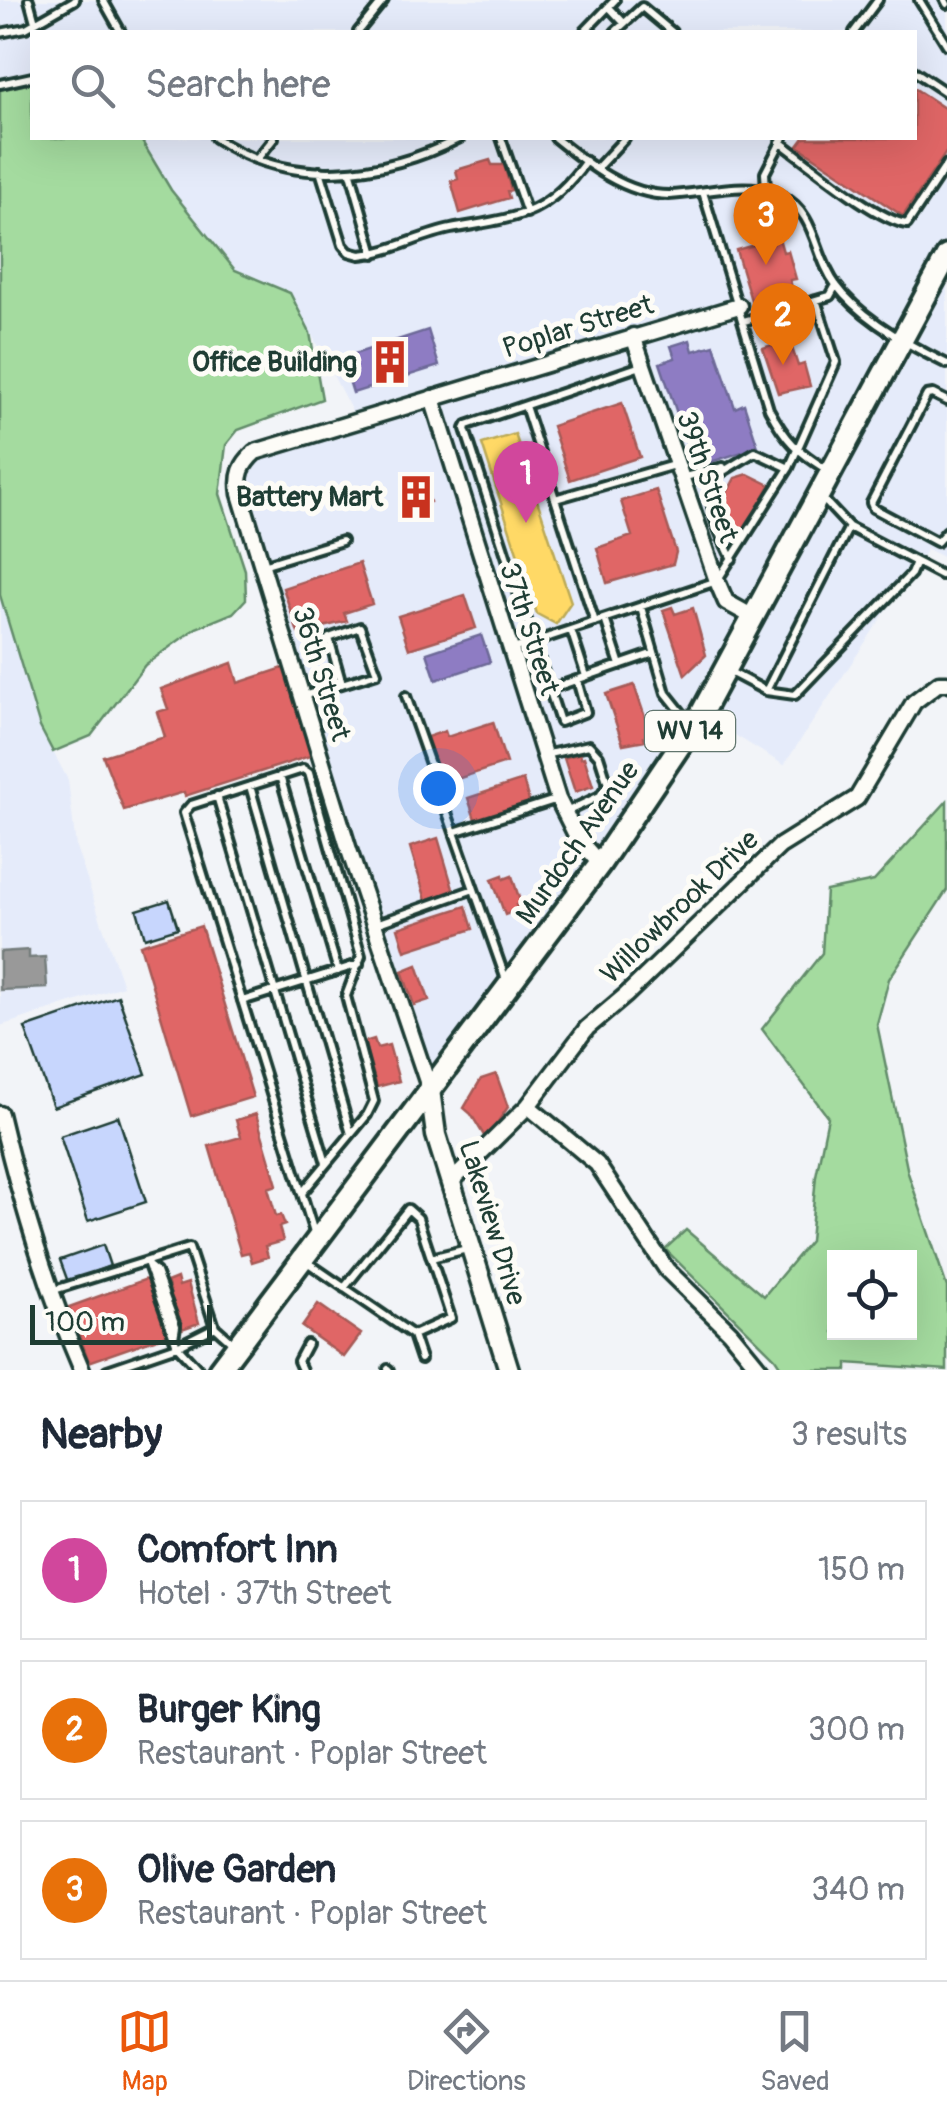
<!DOCTYPE html>
<html lang="en">
<head>
<meta charset="utf-8">
<style>
  :root { --surface:#fff; --page:#f6f6f7; --text:#1f2937; --muted:#747a83; --line:#e0e1e3; --accent:#ea580c }
  body { margin:0; font-family:Pangolin,sans-serif; background:var(--page); color:var(--text) }
  .controls { position:absolute; right:30px; bottom:30px; display:grid; overflow:hidden; border-radius:0px; box-shadow:0 10px 40px #0002 }
  .controls button { width:90px; height:90px; display:grid; place-items:center; padding:0; border:0; border-bottom:2px solid var(--line); background:var(--surface); color:var(--text); font:50px sans-serif }
  .scale { position:absolute; left:30px; bottom:25px; width:182px; box-sizing:border-box; padding-left:10px; border:5px solid #1f3d34; border-top:0; font-size:28px; line-height:35px; white-space:nowrap; color:#1f3d34; -webkit-text-stroke:8px #fdfcf7; paint-order:stroke }
  .you { position:absolute; left:438px; top:788px; width:35px; height:35px; margin:-25px; border:8px solid #fff; border-radius:50%; background:#1a73e8; box-shadow:0 0 0 15px #1a73e833 }
  .badge { display:grid; place-items:center; width:65px; height:65px; border-radius:50%; background:var(--accent); color:#fff; font-size:32px; font-weight:700 }
  .pin { position:absolute; translate:-50% -82px; filter:drop-shadow(0 2px 5px #0008) }
  .pin::after { content:''; position:absolute; top:52px; width:35px; height:30px; background:inherit; clip-path:polygon(0 0,100% 0,50% 100%) }
  .list { margin:0; padding:0; list-style:none }
  h2 { display:flex; justify-content:space-between; align-items:center; height:130px; margin:0; padding:0 40px; font-size:42px }
  h2 small { font-size:32px; font-weight:400; color:var(--muted) }
  .list li { display:grid; grid-template-columns:65px 1fr auto; gap:30px; align-items:center; box-sizing:border-box; height:140px; margin:0 20px 20px; padding:0 20px; border:2px solid var(--line); border-radius:0px }
  .list b { display:block; font-size:38px; white-space:nowrap }
  .list p { margin:0; font-size:32px; white-space:nowrap; color:var(--muted) }
  .list em { font-size:32px; font-style:normal; color:var(--muted) }
  .icon { flex:none; width:55px; height:55px; fill:none; stroke:currentColor; stroke-width:2; stroke-linecap:round; stroke-linejoin:round }
  .map { position:relative; flex:none; width:947px; height:1370px; overflow:hidden }
  .search { position:absolute; background:var(--surface); box-shadow:0 10px 40px #0002; left:30px; right:30px; top:30px; height:110px; display:flex; align-items:center; gap:25px; box-sizing:border-box; padding:0 35px; border-radius:0px; color:var(--muted); font-size:38px }
  .sheet { height:610px; background:var(--surface) }
  nav { display:flex; justify-content:space-around; align-items:center; box-sizing:border-box; height:140px; border-top:2px solid var(--line); background:var(--surface); font-size:28px; color:var(--muted) }
  nav a { display:grid; justify-items:center; gap:5px }
  nav .on { color:var(--accent) }
  .map>svg:first-child { display:block }
  .built { fill:#e5ebfa }
  .green { fill:#a4db9f; stroke:#628c6a; stroke-width:2.5; fill-rule:evenodd }
  .homes { fill:#ffd966; stroke:#bcaa57; stroke-width:2.5 }
  .shops { fill:#e06666; stroke:#a65a57; stroke-width:2.5 }
  .offices { fill:#8e7cc3; stroke:#6d6998; stroke-width:2.5 }
  .industry { fill:#999; stroke:#747d7b; stroke-width:2.5 }
  .building { fill:#c7d6fd; stroke:#1f3d34; stroke-width:2.5 }
  .lines { fill:none; stroke-linecap:round; stroke-linejoin:round }
  .lane-casing { stroke:#1f3d34; stroke-width:14 }
  .street-casing { stroke:#1f3d34; stroke-width:21 }
  .secondary-casing { stroke:#1f3d34; stroke-width:25 }
  .primary-casing { stroke:#1f3d34; stroke-width:28 }
  .lane { stroke:#fdfcf7; stroke-width:6 }
  .street { stroke:#fdfcf7; stroke-width:14 }
  .secondary { stroke:#fdfcf7; stroke-width:18 }
  .primary { stroke:#fdfcf7; stroke-width:20 }
  .labels { text-anchor:middle; dominant-baseline:central; stroke-width:10; stroke-linejoin:round; paint-order:stroke }
  .shield { fill:#fdfcf7; stroke:#62766e; stroke-width:2.5 }
  .shield-label { font-size:25px; font-weight:bold; fill:#1f3d34 }
  .street-label { font-size:28px; fill:#1f3d34; stroke:#fdfcf7 }
  .poi-label { font-size:28px; font-weight:bold; fill:#1f3d34; stroke:#fdfcf7; text-anchor:end }
</style>
</head>
<body>
<div class="map">
<svg width="947" height="1370" viewBox="0 0 947 1370">
  <rect width="100%" height="100%" fill="#f2f4f8"/>
  <filter id="ink" filterUnits="userSpaceOnUse"><feTurbulence type="fractalNoise" baseFrequency=".01" numOctaves="2"/><feDisplacementMap in="SourceGraphic" scale="20" xChannelSelector="R" yChannelSelector="G"/><feConvolveMatrix kernelMatrix="1 2 1 2 8 2 1 2 1" color-interpolation-filters="sRGB"/></filter>
  <g filter="url(#ink)">
    <path class="built" d="M0,0H947V559L927,549L784,765L702,715L430,1090L240,494L244,462L357,421L290,293L236,271L171,190L140,138H914V32H32V83L0,90Z
      M0,595L40,727L68,780L76,847L123,986L0,1026Z"/>
    <path class="green" d="M32,83V138H140L171,190L235,270L290,293L310,333L322,399L238,430L226,445L220,494L245,570L246,599L233,613L196,628L145,665L91,736L53,752L40,727L0,595V90Z
      M947,801V890L889,979L877,1024L908,1173L947,1287V1370L847,1363V1370H783L775,1358L665,1249L686,1230L764,1296L810,1241L816,1176L828,1117L762,1029L822,953L826,891L874,881ZM834,1258H910V1332H834Z"/>
    <path class="homes" d="M515,434L571,602L556,624L537,614L482,444Z"/>
    <path class="shops" d="M914,88L947,110V151L903,216L798,146L804,138H914Z
      M490,160L492,165H504L511,190L507,191L509,198L460,213L451,181L458,179L456,170Z
      M779,238L783,252L788,251L796,279L790,280L794,295L753,307L736,250Z
      M789,339L798,366L804,364L810,386L778,393L763,348Z
      M622,403L640,457L570,480L552,426Z
      M748,474L770,485L744,533L723,523L719,508L735,478Z
      M424,484L430,502L408,509L402,492Z
      M656,490L676,552L673,564L607,583L597,548L632,536L621,501Z
      M359,563L372,604L344,613L347,621L298,633L283,588Z
      M465,595L476,628L409,649L398,616Z
      M672,607L675,614L693,608L706,655L685,675L663,610Z
      M232,663L238,683L286,667L313,755L185,796L184,792L124,810L103,756L165,737L157,712L168,709L161,689Z
      M634,685L651,735L644,737L645,740L623,744L606,694Z
      M493,722L506,763L442,784L427,737L445,731L447,737Z
      M580,753L581,758L584,757L593,786L575,792L564,758Z
      M523,780L530,805L476,822L468,798Z
      M438,838L454,892L426,900L410,847Z
      M503,875L504,879L512,876L521,904L516,905L518,910L505,915L492,879Z
      M466,906L473,929L405,951L398,928Z
      M201,926L253,1097L191,1116L140,945Z
      M417,965L429,1000L414,1005L402,971Z
      M374,1039L377,1048L389,1045L399,1081L377,1087L364,1042Z
      M496,1074L508,1107L486,1139L471,1114L464,1108L481,1079Z
      M256,1114L277,1185L268,1188L276,1216L281,1215L285,1225L279,1227L283,1241L265,1246L268,1257L252,1262L249,1252L241,1254L209,1146L241,1137L236,1120Z
      M149,1278L169,1334L89,1362L69,1307Z
      M177,1278L179,1286L188,1283L199,1323L182,1329L165,1291L170,1290L167,1282Z
      M318,1304L361,1334L344,1357L302,1327Z"/>
    <path class="offices" d="M428,330L439,366L353,393L342,358Z
      M690,340L693,351L714,345L735,408L744,404L758,447L695,467L660,363L675,358L671,346Z
      M481,635L490,662L436,680L427,653Z"/>
    <path class="industry" d="M29,950V958L45,957L47,988L0,990V952Z"/>
    <path class="building" d="M169,900L178,928L145,938L137,910Z
      M118,996L146,1074L53,1107L25,1028Z
      M118,1116L146,1202L88,1221L60,1136Z
      M103,1245L110,1266L68,1282L60,1260Z"/>
    <g class="lines">
      <g class="lane-casing">
        <path id="lane" d="M29,0L35,22
          M103,0L121,32
          M919,0L947,45
          M945,0L947,4
          M609,7L624,23
          M358,32L384,0
          M584,32L615,0
          M615,32L642,7L672,32
          M854,32L878,0
          M0,33L26,28L75,0
          M914,71L947,93
          M0,84L32,77
          M215,138C290,189 384,177 460,138
          M501,138L527,213
          M555,138C587,164 626,195 669,195C705,194 748,178 782,196C817,214 814,256 836,285C860,318 910,346 947,364
          M780,142C809,163 876,220 907,224L947,164
          M257,159L274,138
          M597,168L625,138
          M320,171L343,245L349,252L360,255C392,252 420,235 451,229C516,217 545,218 586,161
          M351,173L374,254
          M766,189L765,173L783,138
          M703,192L769,409C786,441 797,451 827,470
          M744,321L830,296L836,285
          M947,401L933,394L927,395L871,503L873,508L937,542L947,531
          M525,406L595,622
          M681,478L723,467
          M821,497L849,527L941,575
          M555,499L674,465
          M732,559C719,533 705,505 714,477L755,452L789,468
          M263,565L342,541
          M641,607L666,693L690,723
          M605,619L620,665
          M571,630L586,676
          M510,650L717,581L789,468L836,362L816,300
          M730,672L766,691L849,527
          M577,680L586,712L560,722L465,429L467,425L641,366
          M550,689L654,653
          M766,691L795,695L911,574L916,562
          M303,696L377,673L360,627L329,638L342,684
          M406,696L506,980
          M544,755L589,745L599,756L608,784L600,796L566,812
          M280,776L338,971
          M250,786L351,1134
          M217,796L326,1163
          M454,832L558,799
          M376,924L474,889
          M242,1001L359,964
          M302,1193L367,1115L374,1101L346,996L361,956L309,773L303,769L191,805L184,813L315,1236
          M431,1258L471,1248
          M304,1260L413,1335L421,1359
          M147,1262L177,1346L199,1370
          M150,1267L156,1272L176,1326L174,1338
          M344,1288L408,1209L418,1218L451,1318L413,1335
          M51,1291L189,1248L215,1327L233,1343
          M388,1369L389,1370
          M107,1370L177,1346L215,1327
          M302,1370L298,1361L307,1344"/>
      </g>
      <g class="street-casing">
        <path id="street" d="M633,336L717,581L726,602L755,618
          M432,398L558,799L578,839L600,864
          M430,1090L349,850L240,494C237,475 241,465 255,452L739,306
          M528,1106L597,1164L667,1270L730,1332L761,1370
          M0,1114C21,1202 46,1287 82,1370
          M452,1181L528,1106L587,1028L626,995L780,846L857,798L914,702L939,683H947"/>
      </g>
      <g class="secondary-casing">
        <path id="secondary" d="M430,1090L436,1135L509,1370"/>
      </g>
      <g class="primary-casing">
        <path id="primary" d="M219,1370L600,864L701,714L947,256"/>
      </g>
      <use href="#lane" class="lane"/>
      <use href="#street" class="street"/>
      <use href="#secondary" class="secondary"/>
      <use href="#primary" class="primary"/>
    </g>
  </g>
  <defs>
    <g id="building-bare" transform="scale(3.45)"><path d="M-4-6H4V6H1V3H-1V6H-4ZM-2.5-4.3h1.7v1.8h-1.7ZM.8-4.3h1.7v1.8H.8ZM-2.5-1h1.7V.8h-1.7ZM.8-1h1.7V.8H.8Z" fill="#c8321e" stroke="#fdfcf7" stroke-width="2.5" paint-order="stroke"/></g>
  </defs>
  <g fill-rule="evenodd">
    <use href="#building-bare" x="390" y="362"/>
    <use href="#building-bare" x="416" y="497"/>
  </g>
  <g class="labels">
    <rect class="shield" x="645" y="711" width="90" height="40" rx="8"/>
    <g class="shield-label">
      <text x="690" y="731">WV 14</text>
    </g>
    <g class="street-label">
      <text transform="translate(578 327) rotate(-17)">Poplar Street</text>
      <text transform="translate(707 477) rotate(71)">39th Street</text>
      <text transform="translate(529 629) rotate(72)">37th Street</text>
      <text transform="translate(321 674) rotate(73)">36th Street</text>
      <text transform="translate(578 843) rotate(-55)">Murdoch Avenue</text>
      <text transform="translate(680 907) rotate(-44)">Willowbrook Drive</text>
      <text transform="translate(492 1223) rotate(73)">Lakeview Drive</text>
    </g>
    <g class="poi-label">
      <text x="357" y="362">Office Building</text>
      <text x="383" y="497">Battery Mart</text>
    </g>
  </g>
</svg>
<div class="controls">
<button><svg class="icon" aria-label="locate" viewBox="0 0 24 24"><circle cx="12" cy="12" r="6"/><path d="M12 2v4M12 18v4M2 12h4M18 12h4"/></svg></button>
</div>
<div class="scale">100 m</div>
<div class="you"></div>
<div class="pin badge" style="left:526px;top:523px;background:#d1479c">1</div>
<div class="pin badge" style="left:783px;top:365px;background:#e8710a">2</div>
<div class="pin badge" style="left:766px;top:265px;background:#e8710a">3</div>
<div class="search"><svg class="icon" aria-label="search" viewBox="0 0 24 24"><circle cx="10" cy="10" r="6"/><path d="M15 15l6 6"/></svg>Search here</div>
</div>
<section class="sheet">
<h2>Nearby<small>3 results</small></h2>
<ul class="list">
<li><span class="badge" style="background:#d1479c">1</span><div><b>Comfort Inn</b><p>Hotel · 37th Street</p></div><em>150 m</em></li>
<li><span class="badge" style="background:#e8710a">2</span><div><b>Burger King</b><p>Restaurant · Poplar Street</p></div><em>300 m</em></li>
<li><span class="badge" style="background:#e8710a">3</span><div><b>Olive Garden</b><p>Restaurant · Poplar Street</p></div><em>340 m</em></li>
</ul>
</section>
<nav>
<a class="on"><svg class="icon" aria-label="map" viewBox="0 0 24 24"><path d="M3 6l6-2 6 2 6-2v14l-6 2-6-2-6 2zM9 4v14M15 6v14"/></svg>Map</a>
<a><svg class="icon" aria-label="directions" viewBox="0 0 24 24"><path d="M12 3l9 9-9 9-9-9zM9 14v-3h6M13 9l2 2-2 2"/></svg>Directions</a>
<a><svg class="icon" aria-label="saved" viewBox="0 0 24 24"><path d="M7 4h10v16l-5-4-5 4z"/></svg>Saved</a>
</nav>
</body>
</html>
